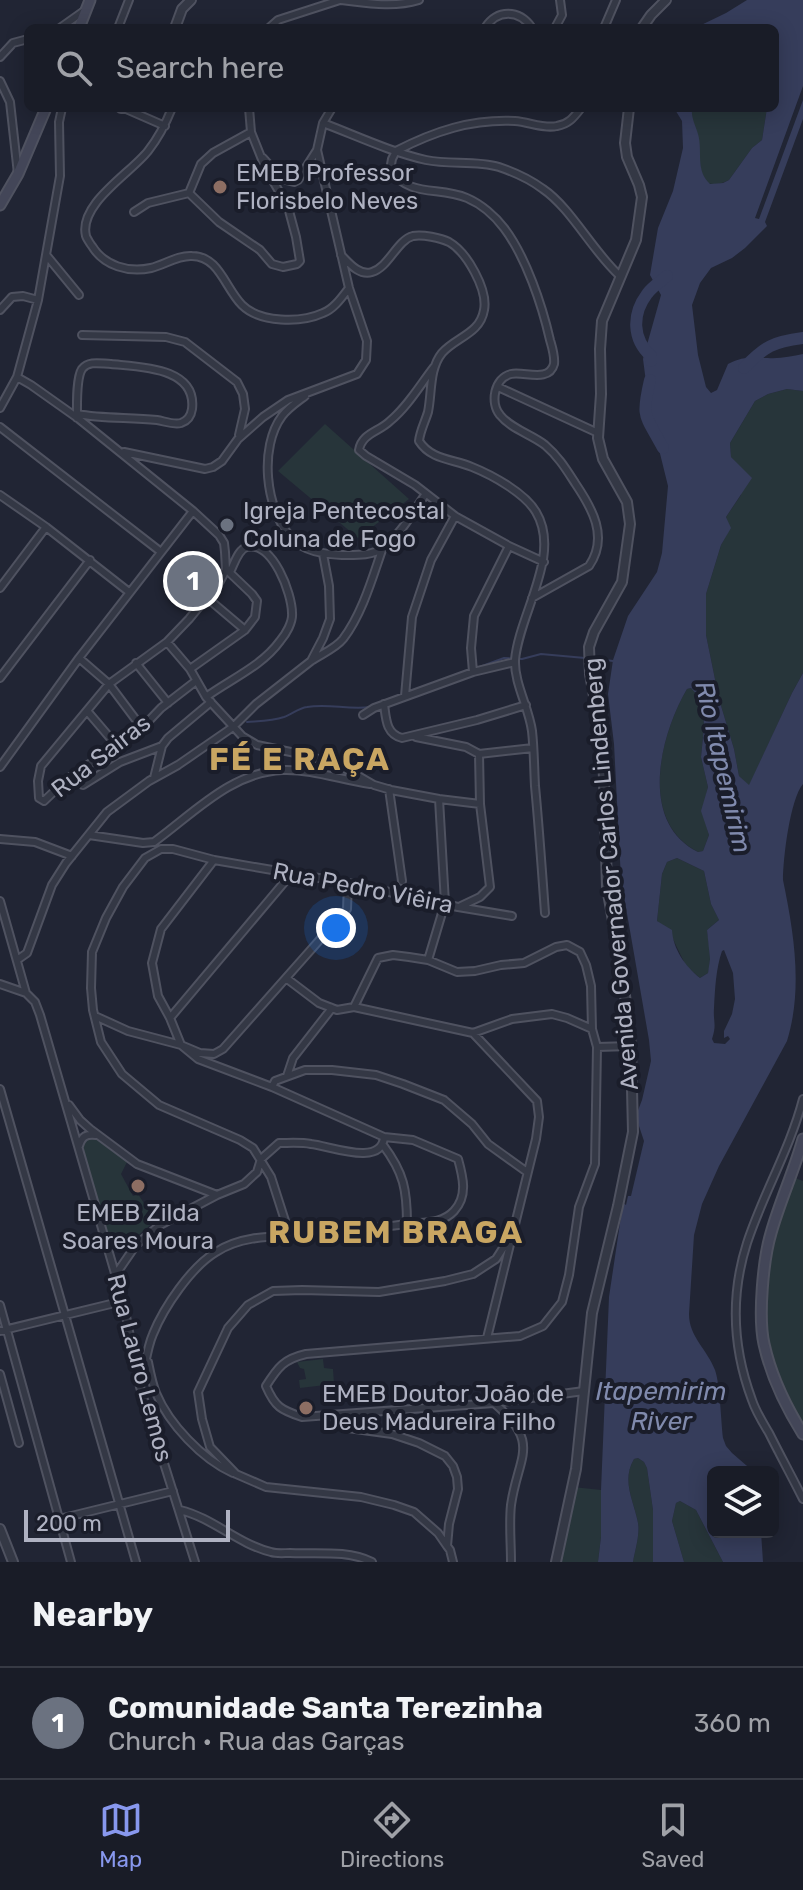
<!DOCTYPE html>
<html lang="en">
<head>
<meta charset="utf-8">
<style>
  :root { --surface:#191c27; --page:#22252f; --text:#f1f3f6; --muted:#9fa1a7; --line:#373a44; --accent:#8898ee }
  body { margin:0; font-family:Rubik,sans-serif; background:var(--page); color:var(--text) }
  .controls { position:absolute; right:24px; bottom:24px; display:grid; overflow:hidden; border-radius:12px; box-shadow:0 4px 20px #0003 }
  .controls button { width:72px; height:72px; display:grid; place-items:center; padding:0; border:0; border-bottom:2px solid var(--line); background:var(--surface); color:var(--text); font:40px sans-serif }
  .scale { position:absolute; left:24px; bottom:20px; width:206px; box-sizing:border-box; padding-left:8px; border:4px solid #afb2c2; border-top:0; font-size:22px; line-height:28px; white-space:nowrap; color:#afb2c2; -webkit-text-stroke:6px #1a1d2a; paint-order:stroke }
  .you { position:absolute; left:336px; top:928px; width:28px; height:28px; margin:-20px; border:6px solid #fff; border-radius:50%; background:#1a73e8; box-shadow:0 0 0 12px #1a73e833 }
  .badge { display:grid; place-items:center; width:52px; height:52px; border-radius:50%; background:var(--accent); color:#fff; font-size:26px; font-weight:700 }
  .pin { position:absolute; translate:-50% -50%; border:4px solid #fff; box-shadow:0 2px 8px #0006 }
  .list { margin:0; padding:0; list-style:none }
  h2 { display:flex; justify-content:space-between; align-items:center; height:104px; margin:0; padding:0 32px; font-size:34px }
  h2 small { font-size:26px; font-weight:400; color:var(--muted) }
  .list li { display:grid; grid-template-columns:52px 1fr auto; gap:24px; align-items:center; box-sizing:border-box; height:112px; padding:0 32px; border-top:2px solid var(--line) }
  .list b { display:block; font-size:30px; white-space:nowrap }
  .list p { margin:0; font-size:26px; white-space:nowrap; color:var(--muted) }
  .list em { font-size:26px; font-style:normal; color:var(--muted) }
  .icon { flex:none; width:44px; height:44px; fill:none; stroke:currentColor; stroke-width:2; stroke-linecap:round; stroke-linejoin:round }
  .map { position:relative; flex:none; width:803px; height:1562px; overflow:hidden }
  .search { position:absolute; background:var(--surface); box-shadow:0 4px 20px #0003; left:24px; right:24px; top:24px; height:88px; display:flex; align-items:center; gap:20px; box-sizing:border-box; padding:0 28px; border-radius:12px; color:var(--muted); font-size:30px }
  .sheet { height:216px; background:var(--surface) }
  nav { display:flex; justify-content:space-around; align-items:center; box-sizing:border-box; height:112px; border-top:2px solid var(--line); background:var(--surface); font-size:22px; color:var(--muted) }
  nav a { display:grid; justify-items:center; gap:4px }
  nav .on { color:var(--accent) }
  .map>svg:first-child { display:block }
  .green { fill:#27353a }
  .water { fill:#363d5b; fill-rule:evenodd }
  .lines { fill:none; stroke-linecap:round; stroke-linejoin:round }
  .stream { stroke:#363d5b; stroke-width:2 }
  .river { stroke:#363d5b; stroke-width:12 }
  .minor-casing { stroke:#4f5260; stroke-width:10 }
  .tertiary-casing { stroke:#4f5260; stroke-width:12 }
  .secondary-casing { stroke:#4f5260; stroke-width:13 }
  .minor { stroke:#343845; stroke-width:6 }
  .tertiary { stroke:#343845; stroke-width:8 }
  .secondary { stroke:#434658; stroke-width:9 }
  .education-dot { fill:#8d6e63; stroke:#1a1d2a; stroke-width:3 }
  .worship-dot { fill:#6b7280; stroke:#1a1d2a; stroke-width:3 }
  .labels { text-anchor:middle; dominant-baseline:central; stroke-width:8; stroke-linejoin:round; paint-order:stroke }
  .poi-label { font-size:24px; fill:#afb2c2; stroke:#1a1d2a; text-anchor:start }
  .street-label { font-size:24px; fill:#afb2c2; stroke:#1a1d2a }
  .water-label { font-size:26px; font-style:italic; fill:#808aad; stroke:#1a1d2a }
  .district-label { font-size:32px; font-weight:bold; letter-spacing:2px; fill:#c9a662; stroke:#1a1d2a }
</style>
</head>
<body>
<div class="map">
<svg width="803" height="1562" viewBox="0 0 803 1562">
  <rect width="100%" height="100%" fill="#212534"/>
  <path class="green" d="M692,108H767L762,140L752,148L729,180C721,184 716,185 707,183L702,174L691,116Z
    M787,389L803,391V673L792,693L749,786L739,776L734,749L719,699L706,635V594L721,545L730,528L726,517L741,495L738,465L731,457L730,443L755,401L768,394Z
    M325,424L409,499L358,538L278,471Z
    M691,688L698,696L703,708L704,727L701,757L708,787L702,811L709,835L703,851L698,852C638,821 660,735 687,689Z
    M677,858L704,871L711,904L719,920L707,930C709,945 712,959 708,973L700,978L686,966L673,939L657,921L662,874L667,862Z
    M88,1136L97,1138L128,1160L121,1174L133,1196L138,1194L155,1220C149,1228 135,1236 133,1242L127,1243L125,1249H114L107,1239L83,1148Z
    M795,1178L803,1181V1426L784,1391L768,1348L766,1337L768,1279L772,1246L790,1188Z
    M323,1359L324,1368L333,1369L334,1384L300,1388L299,1380L306,1379L304,1369L300,1368L297,1362Z
    M638,1458L644,1462L647,1468L653,1510V1562H633C635,1550 640,1535 638,1523C634,1501 621,1481 634,1459Z
    M573,1487L601,1490V1537L598,1562H562L564,1540Z
    M680,1501L696,1510L723,1562H684L672,1521L676,1503Z"/>
  <path class="water" d="M747,0H803V86L755,218L759,219L803,100V119L765,222L767,226L745,248L732,258L711,268L700,283L692,305L698,355L706,387L711,393L717,390L728,364C743,356 752,358 768,358C780,359 792,356 803,354V391L787,389L768,394L755,401L730,443L731,457L752,478L726,517L731,528L721,545L706,594V635L719,699L734,749L739,776L749,785L792,693L803,673V784C790,799 783,859 783,880C794,933 803,989 787,1041L719,1166L702,1204L694,1235L689,1314C689,1337 707,1349 715,1370C720,1384 721,1421 723,1438L726,1446L732,1453L754,1472H713V1532H761L763,1562H723L696,1510L680,1501L676,1503L672,1521L684,1562H653V1510L647,1468L644,1462L638,1458L634,1459C621,1481 634,1501 638,1523C640,1535 635,1550 633,1562H598L601,1537V1490L609,1297L623,1203L626,1205L628,1196H631L644,1141L637,1120V1113L642,1100L651,1061L649,1040L621,879L614,744L608,694L613,660L628,616L657,572L662,553L668,486L650,413L643,359L661,295L650,275L658,228L673,191L683,148L682,121L674,108H692C691,118 695,124 698,134C703,151 695,170 710,184L723,183L729,180L752,148L762,140L767,108H775V28H695L726,13ZM691,688L698,696L703,708L704,727L701,757L708,787L701,811L709,835L703,851L698,852C638,822 660,735 687,689ZM677,858L704,871L711,904L719,920L707,930L710,959L708,973L700,978C685,966 673,949 672,930L657,921L662,874L667,862ZM724,950L733,973L735,999L732,1014L724,1031V1038L728,1036L730,1039L725,1044L714,1043L712,1039C717,1024 713,1022 714,1008C715,989 716,968 722,951Z"/>
  <g class="lines">
    <path class="stream" d="M591,658L613,661
      M474,669L504,658L522,659L541,654L585,658
      M391,699L426,686
      M247,722C259,721 272,721 284,717C292,714 299,708 307,707C328,703 348,710 370,707"/>
    <path class="river" d="M651,361V356C632,339 632,314 647,294C652,287 660,282 667,276
      M744,368C765,346 773,342 803,338
      M650,380C641,419 645,414 663,448"/>
    <g class="minor-casing">
      <path id="minor" d="M341,0C367,3 393,8 419,0
        M60,28L84,11
        M118,28L129,0
        M269,28L278,20L340,0
        M485,28C497,9 519,9 532,28
        M555,28L562,15L560,0
        M604,28L616,0
        M0,57L13,43L28,39
        M0,81L10,102L18,174
        M172,108C166,123 159,137 148,151C131,173 78,204 86,236C86,237 91,245 92,246C104,266 129,273 151,268C164,265 178,255 192,256C219,256 225,288 242,305C260,323 301,323 323,313C334,309 342,297 349,288
        M126,109L165,126
        M323,123C357,136 391,152 426,160C450,165 476,160 499,167C514,172 531,180 543,189C571,208 593,252 620,276
        M396,151L392,159L390,170C411,198 438,186 467,198C481,204 495,216 504,228C526,257 542,305 550,340C552,347 555,356 554,364C549,383 524,371 511,374C494,378 490,403 500,415C511,429 531,434 545,445C558,456 566,469 575,483C592,508 609,537 589,566L532,598
        M396,151C435,131 471,119 515,121C529,122 544,129 557,126C569,124 574,117 581,108
        M263,158L282,179L294,182L298,180L317,150
        M189,193L219,222L260,250L272,264L283,267L297,264L300,261L296,237L288,207L265,167L251,132L249,108
        M189,193L201,164L213,153L251,132
        M134,212L148,203L189,193
        M341,255C349,263 359,276 372,272C389,267 397,240 413,236C422,234 441,238 449,242C467,252 488,290 484,310C480,334 456,337 442,353C429,369 432,393 428,412C425,422 420,431 419,441C431,460 453,459 472,467C492,475 525,493 536,512C562,555 519,614 515,660C514,683 529,708 532,731C534,749 534,767 535,786C539,828 542,871 545,913
        M47,256L79,295
        M0,310L12,297L23,296L38,300
        M82,335L166,337L185,342L237,382L243,394L245,409L239,435
        M434,367C420,385 408,406 390,421C379,432 362,433 359,450L366,456L415,485L455,516L509,546L544,562
        M17,377L31,385L79,419L193,511L219,535L224,543L225,552L226,570L220,581L189,619L167,642L109,684L41,766L38,781L39,798L44,801L66,780L142,728L161,708L196,681
        M498,387L598,433
        M305,396C297,402 288,408 282,416C259,447 265,509 291,537C304,552 324,554 342,555C355,555 372,556 383,548C401,534 413,512 425,495
        M0,408L17,377L38,300L60,176L59,122L62,108
        M77,418C77,406 76,378 82,369C89,360 102,364 111,364C140,367 197,367 192,409C191,416 187,421 181,423C173,425 164,421 157,420C130,417 103,419 77,414
        M0,427L161,552
        M124,452L205,469L213,467L222,461L238,439L263,417L288,400L357,374L366,360L367,341L349,288L317,150L323,123L332,108
        M0,495L46,527L129,592
        M0,588L46,527
        M206,597L245,630
        M167,642L190,669L206,697L242,736L257,745L305,755L332,763L348,770L374,785L391,790L439,799L480,804
        M79,658L109,684L142,728
        M311,661C321,654 335,649 343,639C362,614 372,579 382,550
        M136,663L168,703
        M190,669L245,630L255,617L257,601L252,594L229,572
        M473,672L471,648L474,616L509,546
        M0,678L90,560
        M405,696L412,617L431,560L455,516
        M206,697C231,679 262,666 280,641C286,634 293,622 292,613C292,594 273,541 247,547C238,549 234,565 230,572
        M384,704C386,719 386,734 402,738L477,720L526,705
        M88,712L117,746
        M363,715L374,708L473,672L515,662
        M416,737L466,747L479,754L533,748
        M0,767L79,658L193,511
        M154,778L162,746L168,738L211,702
        M83,785L120,762L162,746
        M389,789L402,881
        M89,835L143,843L154,842C194,813 231,772 283,770C312,769 341,780 370,784
        M0,839L35,842L72,856
        M0,901L26,993L35,1002L40,1015L123,1301L140,1387L195,1562
        M461,906L480,897L490,887L480,804L479,754
        M17,960L27,953L52,885L66,863L107,812L149,781L178,765L233,727L256,704L311,661L323,638L330,619L329,586L323,554
        M428,960L445,903L439,799
        M286,978L319,1003L337,1010L354,1007L473,1033L512,1019L552,1014L567,1018L592,1029
        M0,984L26,993
        M354,1007L378,958L393,955L409,957L428,960L457,972L475,971L501,965L524,963L556,947L567,945L580,952L586,965L591,986L592,1029L597,1047L595,1164L579,1207L569,1275L562,1302L543,1326L520,1336L306,1354C284,1359 278,1367 266,1386C275,1407 281,1410 302,1417L494,1403L584,1391
        M95,1016L128,1031L181,1045L200,1053L214,1054L223,1049L347,909L348,883
        M170,1018L292,873
        M473,1033L537,1101L539,1117L536,1139L487,1338
        M597,1047L631,1046
        M287,1076L293,1058L332,1008
        M272,1087L275,1081L305,1070H332L376,1075L403,1084L444,1100L472,1124L488,1144L527,1172
        M0,1089L136,1562
        M803,1099C790,1149 763,1194 747,1243C730,1296 733,1349 752,1400C756,1412 763,1423 769,1433C780,1455 792,1477 803,1499
        M69,1105L80,1120L90,1129L137,1164L217,1195
        M383,1145C404,1173 407,1190 407,1224
        M79,1146C82,1136 86,1134 96,1135
        M261,1159L279,1143C289,1143 301,1142 311,1144C330,1146 382,1167 384,1137
        M295,1236L287,1227L271,1177L253,1148L240,1140L159,1105L122,1074L101,1042L93,1010L91,988L92,952L106,918L123,887L145,858L161,849H173L214,860L348,883L458,907L512,916
        M116,1274L136,1245L160,1225L217,1195L244,1184L257,1172L261,1159
        M0,1305L71,1562
        M0,1331L123,1301
        M148,1362C150,1372 152,1383 156,1393C169,1424 202,1459 233,1473
        M0,1374L19,1443
        M140,1387C145,1370 146,1350 153,1334C164,1307 191,1267 216,1252C247,1232 282,1238 317,1235C347,1233 378,1227 408,1224C424,1222 442,1224 454,1211C468,1196 463,1177 458,1159L413,1140L384,1137L272,1087L198,1059L181,1045L170,1018L158,996L152,963L161,929L214,860
        M494,1403C542,1444 518,1455 511,1505C509,1523 511,1543 511,1562
        M332,1416L348,1428L392,1434L419,1443L445,1456L453,1466L457,1477L458,1489L449,1524L447,1546L450,1550L453,1562
        M180,1510C213,1518 238,1544 271,1552C277,1554 284,1553 290,1553C317,1554 348,1550 372,1562
        M59,1519L173,1491
        M447,1546L438,1533L414,1512L394,1505L361,1497L266,1487L236,1474L210,1447L202,1419L198,1392L228,1328L248,1305L273,1291L302,1290L379,1292L445,1281L473,1274L496,1259L512,1234"/>
    </g>
    <g class="tertiary-casing">
      <path id="tertiary" d="M175,28L182,9L191,0
        M642,28L651,15L666,0
        M121,108H128
        M0,1529L13,1562
        M556,1562L576,1469L592,1313L618,1206L633,1132L631,1046L622,970L607,888L603,746L590,674L589,647L594,632L622,582L630,524L627,502L603,459L598,438L601,394L600,349L602,321L636,240L642,197L639,185L627,157L625,143L629,108"/>
    </g>
    <g class="secondary-casing">
      <path id="secondary" d="M79,28L90,0
        M0,205L18,174L46,108
        M803,1139C794,1171 780,1201 771,1233C763,1260 758,1317 764,1344C771,1376 786,1407 803,1434"/>
    </g>
    <use href="#minor" class="minor"/>
    <use href="#tertiary" class="tertiary"/>
    <use href="#secondary" class="secondary"/>
  </g>
  <g class="education-dot">
    <circle cx="220" cy="187" r="8"/>
    <circle cx="138" cy="1186" r="8"/>
    <circle cx="306" cy="1408" r="8"/>
  </g>
  <circle class="worship-dot" cx="227" cy="525" r="8"/>
  <g class="labels">
    <g class="poi-label">
      <text x="236" y="173">EMEB Professor<tspan x="236" dy="28">Florisbelo Neves</tspan></text>
      <text x="243" y="511">Igreja Pentecostal<tspan x="243" dy="28">Coluna de Fogo</tspan></text>
      <text x="138" y="1213" text-anchor="middle">EMEB Zilda<tspan x="138" dy="28">Soares Moura</tspan></text>
      <text x="322" y="1394">EMEB Doutor João de<tspan x="322" dy="28">Deus Madureira Filho</tspan></text>
    </g>
    <g class="street-label">
      <text transform="translate(101 756) rotate(-38)">Rua Sairas</text>
      <text transform="translate(611 874) rotate(-95)">Avenida Governador Carlos Lindenberg</text>
      <text transform="translate(363 888) rotate(11)">Rua Pedro Viêira</text>
      <text transform="translate(140 1368) rotate(75)">Rua Lauro Lemos</text>
    </g>
    <g class="water-label">
      <text transform="translate(723 767) rotate(77)">Rio Itapemirim</text>
      <text x="661" y="1391">Itapemirim<tspan x="661" dy="30">River</tspan></text>
    </g>
    <g class="district-label">
      <text x="300" y="759">FÉ E RAÇA</text>
      <text x="396" y="1232">RUBEM BRAGA</text>
    </g>
  </g>
</svg>
<div class="controls">
<button><svg class="icon" aria-label="layers" viewBox="0 0 24 24"><path d="M12 4l9 5-9 5-9-5zM3 14l9 5 9-5"/></svg></button>
</div>
<div class="scale">200 m</div>
<div class="you"></div>
<div class="pin badge" style="left:193px;top:581px;background:#6b7280">1</div>
<div class="search"><svg class="icon" aria-label="search" viewBox="0 0 24 24"><circle cx="10" cy="10" r="6"/><path d="M15 15l6 6"/></svg>Search here</div>
</div>
<section class="sheet">
<h2>Nearby<small></small></h2>
<ul class="list">
<li><span class="badge" style="background:#6b7280">1</span><div><b>Comunidade Santa Terezinha</b><p>Church · Rua das Garças</p></div><em>360 m</em></li>
</ul>
</section>
<nav>
<a class="on"><svg class="icon" aria-label="map" viewBox="0 0 24 24"><path d="M3 6l6-2 6 2 6-2v14l-6 2-6-2-6 2zM9 4v14M15 6v14"/></svg>Map</a>
<a><svg class="icon" aria-label="directions" viewBox="0 0 24 24"><path d="M12 3l9 9-9 9-9-9zM9 14v-3h6M13 9l2 2-2 2"/></svg>Directions</a>
<a><svg class="icon" aria-label="saved" viewBox="0 0 24 24"><path d="M7 4h10v16l-5-4-5 4z"/></svg>Saved</a>
</nav>
</body>
</html>
